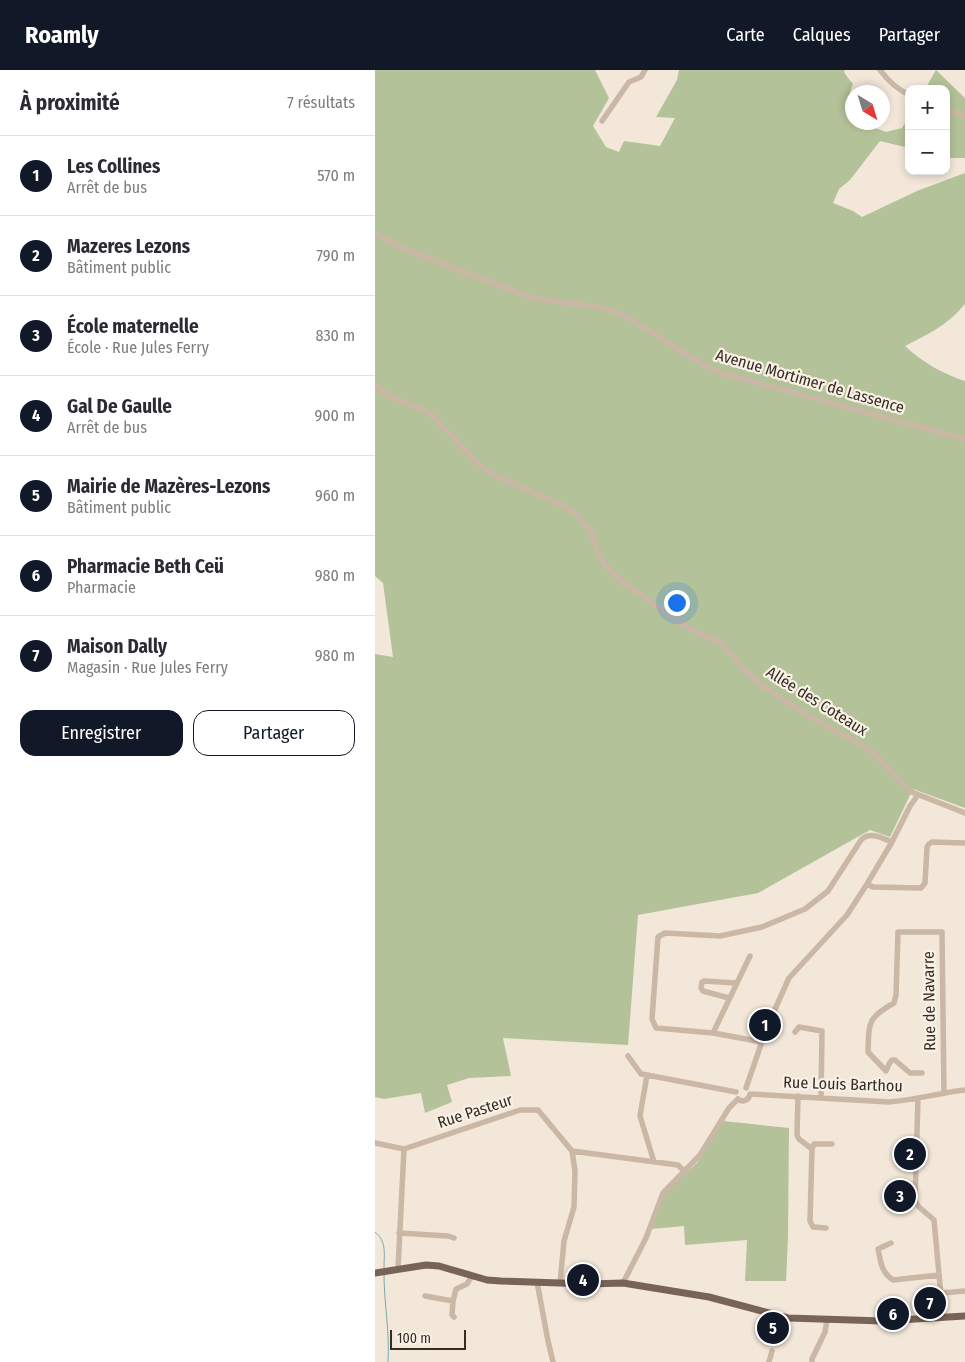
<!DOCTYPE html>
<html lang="fr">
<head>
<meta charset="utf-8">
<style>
  :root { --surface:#fff; --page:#f2f2f3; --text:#2b2b33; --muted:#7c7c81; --line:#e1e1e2; --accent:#111827 }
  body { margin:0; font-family:"Fira Sans Condensed",sans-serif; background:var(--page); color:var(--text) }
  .controls { position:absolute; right:15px; top:15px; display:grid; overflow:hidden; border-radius:10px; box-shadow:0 2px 8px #0003 }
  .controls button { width:45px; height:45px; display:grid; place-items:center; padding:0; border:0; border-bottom:1px solid var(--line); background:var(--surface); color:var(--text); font:25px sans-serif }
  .compass { position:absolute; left:470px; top:15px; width:45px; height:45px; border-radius:50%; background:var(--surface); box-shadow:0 2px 8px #0003; rotate:142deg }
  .scale { position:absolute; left:15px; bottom:12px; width:76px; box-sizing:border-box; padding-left:5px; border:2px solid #362c26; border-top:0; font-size:14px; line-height:18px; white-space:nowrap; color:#362c26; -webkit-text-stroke:4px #faf1e6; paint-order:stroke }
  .you { position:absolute; left:301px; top:532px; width:18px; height:18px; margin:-12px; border:4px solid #fff; border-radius:50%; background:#1a73e8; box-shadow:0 0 0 8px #1a73e833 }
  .badge { display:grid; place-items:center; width:32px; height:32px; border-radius:50%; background:var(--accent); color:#fff; font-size:16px; font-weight:700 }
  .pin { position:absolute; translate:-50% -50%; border:2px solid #fff; box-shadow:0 1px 5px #0006 }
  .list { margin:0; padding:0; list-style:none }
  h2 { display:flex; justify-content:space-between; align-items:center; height:65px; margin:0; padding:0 20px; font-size:21px }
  h2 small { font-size:16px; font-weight:400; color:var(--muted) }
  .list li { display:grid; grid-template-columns:32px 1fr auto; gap:15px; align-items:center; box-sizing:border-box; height:80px; padding:0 20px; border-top:1px solid var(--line) }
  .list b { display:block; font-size:19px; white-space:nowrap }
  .list p { margin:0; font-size:16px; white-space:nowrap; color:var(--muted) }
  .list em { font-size:16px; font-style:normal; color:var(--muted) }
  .actions { display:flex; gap:10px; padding:15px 20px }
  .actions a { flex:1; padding:11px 0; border:1px solid var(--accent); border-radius:15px; text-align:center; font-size:18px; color:var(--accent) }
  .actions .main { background:var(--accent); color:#fff }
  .map { position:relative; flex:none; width:590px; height:1292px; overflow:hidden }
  header { display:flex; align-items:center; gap:30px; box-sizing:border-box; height:70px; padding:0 25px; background:var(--accent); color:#fff }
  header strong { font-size:24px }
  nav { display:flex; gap:28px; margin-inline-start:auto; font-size:18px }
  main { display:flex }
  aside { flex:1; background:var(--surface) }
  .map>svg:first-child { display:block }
  .green { fill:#b3c299 }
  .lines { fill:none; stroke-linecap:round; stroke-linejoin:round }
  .stream { stroke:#77adb0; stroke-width:1 }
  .minor { stroke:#cab7a5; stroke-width:5.5 }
  .major { stroke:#786357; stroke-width:7 }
  .labels { text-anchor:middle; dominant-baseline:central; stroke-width:4.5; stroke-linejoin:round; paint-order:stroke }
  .street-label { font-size:16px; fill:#362c26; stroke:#faf1e6 }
</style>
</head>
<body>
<header>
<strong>Roamly</strong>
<nav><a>Carte</a><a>Calques</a><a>Partager</a></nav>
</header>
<main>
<aside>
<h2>À proximité<small>7 résultats</small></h2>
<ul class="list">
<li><span class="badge">1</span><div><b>Les Collines</b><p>Arrêt de bus</p></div><em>570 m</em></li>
<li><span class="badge">2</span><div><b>Mazeres Lezons</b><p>Bâtiment public</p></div><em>790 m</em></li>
<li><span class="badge">3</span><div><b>École maternelle</b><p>École · Rue Jules Ferry</p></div><em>830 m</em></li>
<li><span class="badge">4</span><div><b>Gal De Gaulle</b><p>Arrêt de bus</p></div><em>900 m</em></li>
<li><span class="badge">5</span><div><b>Mairie de Mazères-Lezons</b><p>Bâtiment public</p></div><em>960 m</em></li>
<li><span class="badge">6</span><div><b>Pharmacie Beth Ceü</b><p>Pharmacie</p></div><em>980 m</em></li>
<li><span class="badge">7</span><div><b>Maison Dally</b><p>Magasin · Rue Jules Ferry</p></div><em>980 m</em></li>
</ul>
<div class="actions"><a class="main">Enregistrer</a><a>Partager</a></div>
</aside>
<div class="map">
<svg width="590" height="1292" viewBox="0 0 590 1292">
  <rect width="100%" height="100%" fill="#f2e7d9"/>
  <path class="green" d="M0,0H220L234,28L218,56L231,77L244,82L249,71L285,76L300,48L281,47L302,10L304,0H469L470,4L478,14L475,22L477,24V29L473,38L477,41L478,52L487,53L511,62L527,58L534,46V78L505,71L475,110L464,119L458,133L478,141L487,147L542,121L590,103V234C574,254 552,265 530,276C547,292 568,304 590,311V738L538,719L515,767L495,760L383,823L263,845L253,975L128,968L136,1006L94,1008L72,1015L77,1032L50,1043L46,1023L9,1029L0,1027V584L18,587L8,513L0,506Z
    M561,0L590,28V88H571V19H550Z
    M348,1051L414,1058L413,1167L411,1211H370L372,1170L310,1175L309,1156L276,1159L289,1124L322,1093Z"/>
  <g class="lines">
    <path class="stream" d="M0,1162C12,1171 9,1184 9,1198
      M9,1204C9,1234 15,1263 13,1292"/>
    <path class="minor" d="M505,0C513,11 522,19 534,25
      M571,39L590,46
      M227,51L254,12L266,7L270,0
      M0,164L25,177L157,228L229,238L250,246L327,294L349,304L590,369
      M0,315C16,332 39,332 57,345L104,395L119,405L187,435L201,444L215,460L226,489L231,496L250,514L311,556L323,563L345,572L369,599L386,615L404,627L444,652L471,666L496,681L506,690L534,721L590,743
      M492,814L498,817L546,818L550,813L552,777L554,774L557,772L590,773
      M354,928L328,921L326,918L327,912L329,911L361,913
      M420,962L424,957L447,961L446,1028
      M338,963L375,886
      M387,972L338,963L281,958L277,949L283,867L290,863L345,866L387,857L430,839L453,821L486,770C495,761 507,768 517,772
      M253,986L266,1004L272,1005
      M547,1003H535L520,990H517L514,994L511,1001L493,982C494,953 492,948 519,933L521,925L523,862H567L569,1023
      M371,1018L392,957L414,908L472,845L492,814L517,772L535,736L543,725
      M375,1024L514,1032C540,1030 564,1023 590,1020
      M423,1026L422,1065L424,1069L437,1079L435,1151L438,1157L451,1158
      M543,1028L540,1131L544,1137L559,1150L568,1247
      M363,1029C368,1033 374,1030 375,1024
      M0,1073L29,1079L145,1040H163L197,1081L303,1095L309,1101
      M437,1079L439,1074H457
      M279,1092L265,1046L272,1005L361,1022
      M24,1163L73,1166L79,1168
      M516,1173L503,1179C506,1192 506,1202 518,1210L564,1205
      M23,1199L29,1079
      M162,1212L173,1271L178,1292
      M185,1213L189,1171L199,1137L200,1101L197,1081
      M248,1213L271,1168L288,1123L325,1085L354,1038L363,1029
      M566,1223L590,1221
      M50,1226L78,1231
      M79,1247L77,1245L78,1231L81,1219L92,1214L97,1206
      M394,1292L397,1281
      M437,1292V1289L450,1262L452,1250"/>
    <path class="major" d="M0,1203L51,1195L64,1196L112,1210L126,1211L214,1214L248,1213L334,1227L413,1248L508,1251L590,1246"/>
  </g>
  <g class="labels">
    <g class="street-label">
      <text transform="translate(435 311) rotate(16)">Avenue Mortimer de Lassence</text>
      <text transform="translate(442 631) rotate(32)">Allée des Coteaux</text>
      <text transform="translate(554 931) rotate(-91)">Rue de Navarre</text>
      <text transform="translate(468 1014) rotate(2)">Rue Louis Barthou</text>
      <text transform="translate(100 1041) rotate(-18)">Rue Pasteur</text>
    </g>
  </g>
</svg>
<div class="controls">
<button>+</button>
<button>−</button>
</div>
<svg class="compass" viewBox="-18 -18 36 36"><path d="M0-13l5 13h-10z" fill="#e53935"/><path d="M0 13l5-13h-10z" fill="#7c7c81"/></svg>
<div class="scale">100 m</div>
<div class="you"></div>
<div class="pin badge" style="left:390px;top:955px">1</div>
<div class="pin badge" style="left:535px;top:1084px">2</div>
<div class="pin badge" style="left:525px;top:1126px">3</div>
<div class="pin badge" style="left:208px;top:1210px">4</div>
<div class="pin badge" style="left:398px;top:1258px">5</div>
<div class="pin badge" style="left:518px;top:1244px">6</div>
<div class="pin badge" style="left:555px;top:1233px">7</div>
</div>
</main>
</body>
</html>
